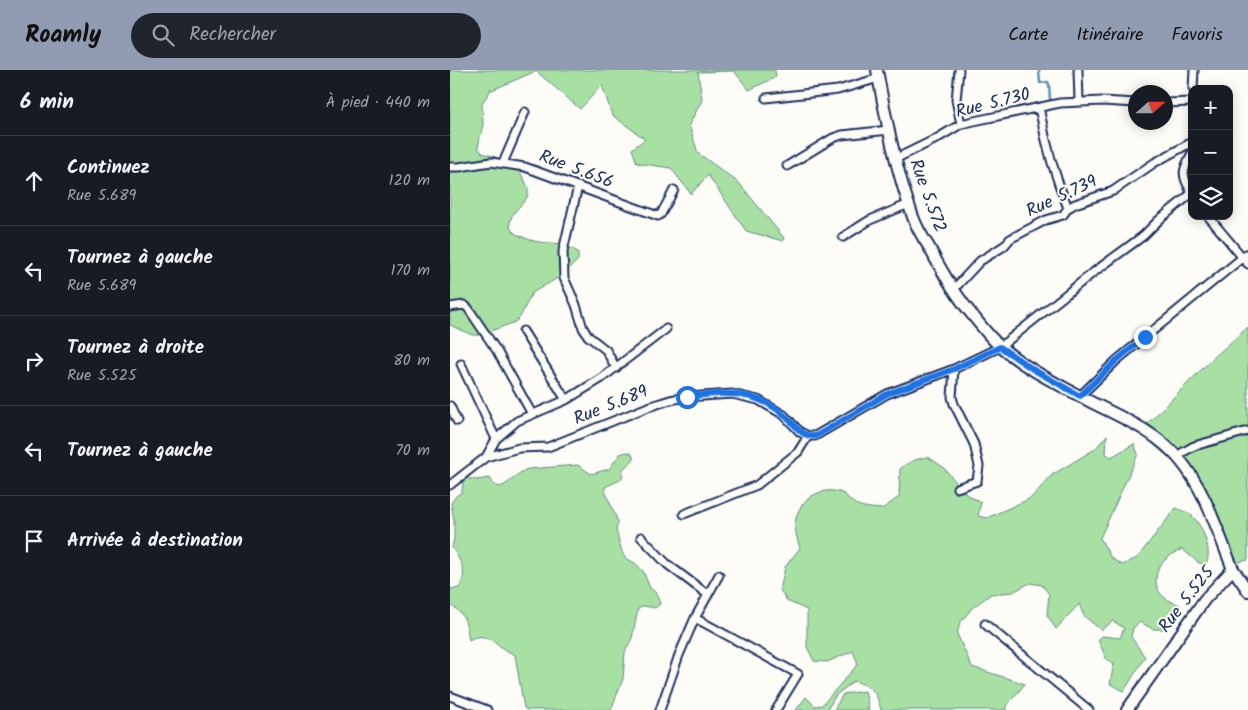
<!DOCTYPE html>
<html lang="fr">
<head>
<meta charset="utf-8">
<style>
  :root { --surface:#171b24; --page:#20242c; --text:#f1f3f6; --muted:#9ea1a6; --line:#363941; --accent:#919bb2 }
  body { margin:0; font-family:Kalam,sans-serif; background:var(--page); color:var(--text) }
  .controls { position:absolute; right:15px; top:15px; display:grid; overflow:hidden; border-radius:10px; box-shadow:0 2px 12px #0003 }
  .controls button { width:45px; height:45px; display:grid; place-items:center; padding:0; border:0; border-bottom:1px solid var(--line); background:var(--surface); color:var(--text); font:25px sans-serif }
  .compass { position:absolute; left:678px; top:15px; width:45px; height:45px; border-radius:50%; background:var(--surface); box-shadow:0 2px 12px #0003; rotate:69deg }
  .stop { position:absolute; width:15px; height:15px; margin:-11px; border:4px solid #1a73e8; border-radius:50%; background:#fff }
  .stop.end { background:#1a73e8; border-color:#fff; box-shadow:0 1px 5px #0008 }
  .list { margin:0; padding:0; list-style:none }
  h2 { display:flex; justify-content:space-between; align-items:center; height:65px; margin:0; padding:0 20px; font-size:21px }
  h2 small { font-size:16px; font-weight:400; color:var(--muted) }
  .list li { display:grid; grid-template-columns:32px 1fr auto; gap:15px; align-items:center; box-sizing:border-box; height:90px; padding:0 20px; border-top:1px solid var(--line) }
  .list b { display:block; font-size:19px; white-space:nowrap }
  .list p { margin:0; font-size:16px; white-space:nowrap; color:var(--muted) }
  .list em { font-size:16px; font-style:normal; color:var(--muted) }
  .icon { flex:none; width:28px; height:28px; fill:none; stroke:currentColor; stroke-width:2; stroke-linecap:round; stroke-linejoin:round }
  .map { position:relative; flex:none; width:798px; height:640px; overflow:hidden }
  header { display:flex; align-items:center; gap:30px; box-sizing:border-box; height:70px; padding:0 25px; background:var(--accent); color:#111 }
  header strong { font-size:24px }
  nav { display:flex; gap:28px; margin-inline-start:auto; font-size:18px }
  .search { width:350px; height:45px; background:var(--page); display:flex; align-items:center; gap:12px; box-sizing:border-box; padding:0 18px; border-radius:28px; color:var(--muted); font-size:19px }
  main { display:flex }
  aside { flex:1; background:var(--surface) }
  .map>svg:first-child { display:block }
  .green { fill:#a8e0a4; stroke:#628881 }
  .lines { fill:none; stroke-linecap:round; stroke-linejoin:round }
  .stream { stroke:#5e8fb3; stroke-width:2.5 }
  .street-casing { stroke:#1b2f5e; stroke-width:11 }
  .secondary-casing { stroke:#1b2f5e; stroke-width:14 }
  .street { stroke:#fdfcf7; stroke-width:7 }
  .secondary { stroke:#fdfcf7; stroke-width:10 }
  .route { stroke:#1a73e8; stroke-width:6 }
  .labels { text-anchor:middle; dominant-baseline:central; stroke-width:4; stroke-linejoin:round; paint-order:stroke }
  .street-label { font-size:18px; fill:#1b2f5e; stroke:#fdfcf7 }
</style>
</head>
<body>
<header>
<strong>Roamly</strong>
<div class="search"><svg class="icon" aria-label="search" viewBox="0 0 24 24"><circle cx="10" cy="10" r="6"/><path d="M15 15l6 6"/></svg>Rechercher</div>
<nav><a>Carte</a><a>Itinéraire</a><a>Favoris</a></nav>
</header>
<main>
<aside>
<h2>6 min<small>À pied · 440 m</small></h2>
<ul class="list">
<li><svg class="icon" aria-label="ahead" viewBox="0 0 24 24"><path d="M12 20V5M6 11l6-6 6 6"/></svg><div><b>Continuez</b><p>Rue 5.689</p></div><em>120 m</em></li>
<li><svg class="icon" aria-label="left" viewBox="0 0 24 24"><path d="M17 20v-9H6M10 6l-5 5 5 5"/></svg><div><b>Tournez à gauche</b><p>Rue 5.689</p></div><em>170 m</em></li>
<li><svg class="icon" aria-label="right" viewBox="0 0 24 24"><path d="M7 20v-9h11M14 6l5 5-5 5"/></svg><div><b>Tournez à droite</b><p>Rue 5.525</p></div><em>80 m</em></li>
<li><svg class="icon" aria-label="left" viewBox="0 0 24 24"><path d="M17 20v-9H6M10 6l-5 5 5 5"/></svg><div><b>Tournez à gauche</b></div><em>70 m</em></li>
<li><svg class="icon" aria-label="arrive" viewBox="0 0 24 24"><path d="M6 21V4h12l-3 4 3 4H6"/></svg><div><b>Arrivée à destination</b></div></li>
</ul>
</aside>
<div class="map">
<svg width="798" height="640" viewBox="0 0 798 640">
  <rect width="100%" height="100%" fill="#fdfcf7"/>
  <filter id="ink" filterUnits="userSpaceOnUse"><feTurbulence type="fractalNoise" baseFrequency=".02" numOctaves="2"/><feDisplacementMap in="SourceGraphic" scale="10" xChannelSelector="R" yChannelSelector="G"/><feConvolveMatrix kernelMatrix="1 2 1 2 8 2 1 2 1" color-interpolation-filters="sRGB"/></filter>
  <g filter="url(#ink)">
    <path class="green" d="M0,0H325L326,7L299,20L284,1L248,2L252,30L239,55L248,83L289,113L334,168L333,171L296,161L258,105L241,124L221,98L187,93L182,79L195,69L162,45L152,15L130,39L86,1L42,20L40,18L41,20L32,33L33,54L28,77L32,83C50,88 67,93 75,111C78,117 80,123 76,129C70,137 53,149 63,162C66,164 70,166 73,167C89,175 99,171 114,175C119,176 124,180 128,182V190L111,206L82,223L70,247L65,252L30,265H22L0,255Z
      M798,257V490L778,494L761,448L731,398L689,362L761,290Z
      M657,365L656,384L661,387L684,374L688,384L650,468L661,488L672,495L687,488L726,438C731,440 737,442 741,445C752,454 763,481 756,494L749,493L732,479C726,482 720,485 715,490C704,500 702,518 715,528C719,531 725,533 730,535L728,543L715,559H703L690,552L683,558L681,567L695,587L674,621L660,614L664,593L657,590L648,570L652,566L670,568L674,558L663,551L651,560L634,546L629,534L606,559L597,545L599,524L592,515L580,513L563,522L541,524L522,538L510,553L507,564L522,597L575,614L556,636V640H431C426,621 423,617 404,611L386,625L377,640H346L356,627L365,636L372,635L408,594L403,581L377,592L364,591L357,577V540L337,531L330,520L335,497L350,478C348,471 345,463 345,455C346,433 367,416 389,422C395,423 399,430 405,434C413,438 423,438 432,439L449,427L450,399C457,392 469,388 478,387L493,397L517,425L531,432L528,446L537,448L581,428L602,405L645,379Z
      M177,382L181,383L184,389L173,399L172,409L155,417V421L168,452L166,460L172,482L175,488L185,493L193,501L200,518L206,523L210,534L205,538L194,536L188,539L182,568L175,582L173,609L161,640H77L74,638L65,585C60,582 54,580 50,576C41,568 31,563 19,570C16,554 17,546 2,536L0,537V519L9,518C19,501 10,492 2,477L4,469V450L1,433L6,426L12,422L13,411L16,408L27,410L40,408L44,415L50,417C61,413 67,402 78,399L128,395L141,404L159,399L170,384Z
      M415,621L419,640H384L393,624Z"/>
    <g class="lines">
      <path class="stream" d="M589,0L590,13L598,12L599,14L600,30"/>
      <g class="street-casing">
        <path id="street" d="M509,0L506,30L511,54
          M628,0L629,31
          M743,19L744,0
          M316,28L388,20L429,8
          M716,33L742,32
          M586,38L590,42C596,75 605,107 618,138
          M742,83C732,101 731,105 742,123
          M445,89L486,69L511,54L524,51L610,33L652,31L686,33
          M53,93L75,42
          M337,96L383,68L392,65L439,60
          M0,97H9L41,92L75,97L208,146L211,144L224,120
          M128,116L113,181L114,208L126,235L133,258L138,266L156,280L166,298
          M758,146L798,194
          M393,167L420,150L459,134
          M503,220L530,191L554,176L560,169L596,150L613,145L618,138L625,134L663,121L704,93L742,72
          M0,237L14,235L18,238L47,281L82,344
          M73,261L116,330
          M11,294L46,369
          M504,299L502,327L504,334L524,374L529,396L527,411L507,418
          M630,326L667,290L798,183
          M0,336L7,351
          M726,386L744,376L798,361
          M36,387L46,369L67,351L116,330L152,308L216,259
          M0,415L36,387L69,378L98,377L198,337L220,330L237,327L282,324L308,330L334,345L350,362L358,366H365L437,324L504,299L550,277L644,202L693,166L709,150L742,123
          M234,444L307,415L348,382L358,366
          M191,467L217,494L257,524
          M245,548L348,604L326,640
          M535,554L639,640
          M0,626L37,640
          M210,640L229,585L245,548L269,505"/>
      </g>
      <g class="secondary-casing">
        <path id="secondary" d="M427,0C436,50 446,100 463,147C467,158 473,168 479,177C492,202 506,226 524,247C533,258 541,269 552,278C578,300 610,315 639,331C672,348 706,361 730,390C756,421 768,463 783,499L755,529L677,640
          M783,499L798,521"/>
      </g>
      <use href="#street" class="street"/>
      <use href="#secondary" class="secondary"/>
    </g>
  </g>
  <g class="lines" filter="url(#ink)">
    <path class="route" d="M237,327C261,324 284,321 307,329C316,332 328,339 334,345C346,354 349,367 366,366L437,324L504,299L550,277L584,300L630,326L667,290L695,267"/>
  </g>
  <g class="labels">
    <g class="street-label">
      <text transform="translate(543 34) rotate(-14)">Rue 5.730</text>
      <text transform="translate(126 100) rotate(21)">Rue 5.656</text>
      <text transform="translate(477 126) rotate(70)">Rue 5.572</text>
      <text transform="translate(612 127) rotate(-25)">Rue 5.739</text>
      <text transform="translate(161 336) rotate(-22)">Rue 5.689</text>
      <text transform="translate(737 530) rotate(-52)">Rue 5.525</text>
    </g>
  </g>
</svg>
<div class="controls">
<button>+</button>
<button>−</button>
<button><svg class="icon" aria-label="layers" viewBox="0 0 24 24"><path d="M12 4l9 5-9 5-9-5zM3 14l9 5 9-5"/></svg></button>
</div>
<svg class="compass" viewBox="-18 -18 36 36"><path d="M0-13l5 13h-10z" fill="#e53935"/><path d="M0 13l5-13h-10z" fill="#9ea1a6"/></svg>
<div class="stop" style="left:237px;top:327px"></div>
<div class="stop end" style="left:695px;top:267px"></div>
</div>
</main>
</body>
</html>
